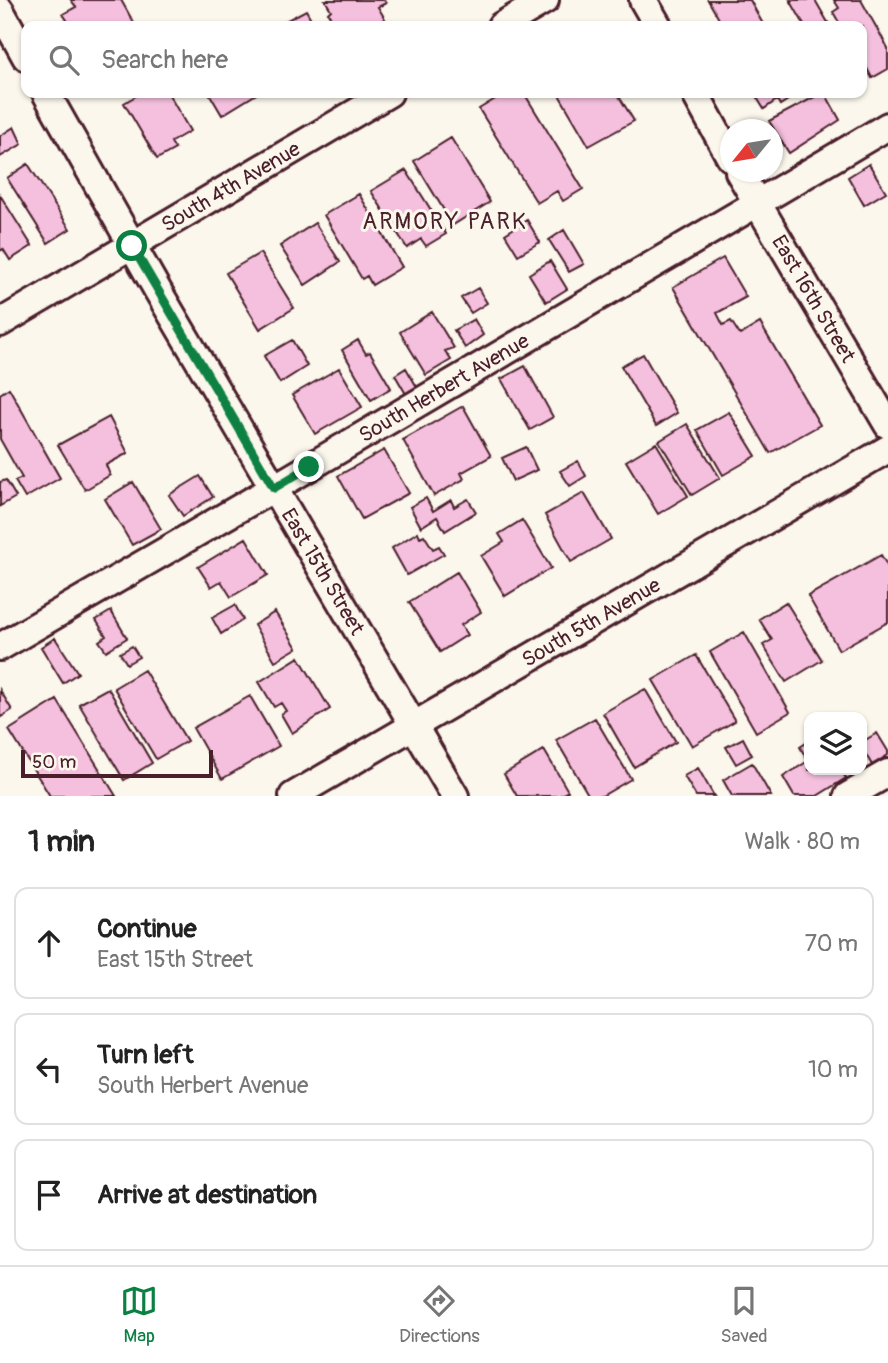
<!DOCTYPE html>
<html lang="en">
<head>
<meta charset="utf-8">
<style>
  :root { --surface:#fff; --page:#f2f2f2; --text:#222; --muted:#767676; --line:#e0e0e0; --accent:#0b8043 }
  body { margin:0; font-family:Pangolin,sans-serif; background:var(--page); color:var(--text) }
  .controls { position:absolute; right:21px; bottom:21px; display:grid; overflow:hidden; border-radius:14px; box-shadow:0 2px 5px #0004 }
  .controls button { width:63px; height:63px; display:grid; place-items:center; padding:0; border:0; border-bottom:2px solid var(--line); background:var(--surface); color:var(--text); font:35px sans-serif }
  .compass { position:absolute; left:720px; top:119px; width:63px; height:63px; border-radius:50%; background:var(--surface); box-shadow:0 2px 5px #0004; rotate:240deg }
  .scale { position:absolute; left:21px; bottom:18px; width:192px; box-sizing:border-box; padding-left:7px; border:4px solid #4a1f2b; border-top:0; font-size:19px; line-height:24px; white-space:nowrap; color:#4a1f2b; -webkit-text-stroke:5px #fbf7ec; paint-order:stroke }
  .stop { position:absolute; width:21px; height:21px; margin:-16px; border:5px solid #0b8043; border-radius:50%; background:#fff }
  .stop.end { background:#0b8043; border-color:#fff; box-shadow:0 2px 7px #0008 }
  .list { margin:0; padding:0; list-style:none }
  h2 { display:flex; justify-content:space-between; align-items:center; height:91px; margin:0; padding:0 28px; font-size:30px }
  h2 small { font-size:23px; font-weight:400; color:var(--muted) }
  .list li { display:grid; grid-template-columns:46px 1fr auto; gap:21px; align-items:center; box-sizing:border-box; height:112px; margin:0 14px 14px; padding:0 14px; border:2px solid var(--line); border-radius:14px }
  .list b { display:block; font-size:26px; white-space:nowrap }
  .list p { margin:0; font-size:23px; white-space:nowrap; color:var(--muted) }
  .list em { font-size:23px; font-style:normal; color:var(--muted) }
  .icon { flex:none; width:38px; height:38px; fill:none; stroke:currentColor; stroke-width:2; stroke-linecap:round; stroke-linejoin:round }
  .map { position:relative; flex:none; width:888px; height:796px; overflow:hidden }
  .search { position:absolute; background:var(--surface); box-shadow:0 2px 5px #0004; left:21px; right:21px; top:21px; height:77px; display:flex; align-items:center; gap:18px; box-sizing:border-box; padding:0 24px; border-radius:14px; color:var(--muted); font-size:26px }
  .sheet { height:469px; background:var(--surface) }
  nav { display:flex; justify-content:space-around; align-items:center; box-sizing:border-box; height:98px; border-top:2px solid var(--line); background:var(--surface); font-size:19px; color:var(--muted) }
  nav a { display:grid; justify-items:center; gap:4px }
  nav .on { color:var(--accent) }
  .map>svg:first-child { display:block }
  .building { fill:#f4c0de; stroke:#4a1f2b; stroke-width:2 }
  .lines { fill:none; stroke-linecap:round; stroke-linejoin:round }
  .minor-casing { stroke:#4a1f2b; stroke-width:32 }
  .minor { stroke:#fbf7ec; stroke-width:26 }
  .route { stroke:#0b8043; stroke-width:9 }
  .labels { text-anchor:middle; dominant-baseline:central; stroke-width:6; stroke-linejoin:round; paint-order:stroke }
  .street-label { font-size:21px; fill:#4a1f2b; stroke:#fbf7ec }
  .neighbourhood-label { font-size:23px; letter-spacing:2px; fill:#4a1f2b; stroke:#fbf7ec }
</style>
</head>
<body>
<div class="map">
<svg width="888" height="796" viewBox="0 0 888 796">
  <rect width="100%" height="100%" fill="#fbf7ec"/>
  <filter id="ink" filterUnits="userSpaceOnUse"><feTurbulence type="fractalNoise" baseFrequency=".0143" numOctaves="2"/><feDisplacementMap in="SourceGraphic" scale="14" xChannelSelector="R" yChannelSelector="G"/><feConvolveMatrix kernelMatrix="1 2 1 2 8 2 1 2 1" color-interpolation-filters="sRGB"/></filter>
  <g filter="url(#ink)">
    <path class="building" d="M71,0H121L135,25L71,26L63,14L76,7Z
      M325,0H384L386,3L378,7L385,19L373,26H336L328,13L331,10Z
      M708,0H750L764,26H723Z
      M790,0H815L830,26H805Z
      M834,0H861L888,48V69L872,78L862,59V54L865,53L862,48V26H849L848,23L841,26L833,12L839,8Z
      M306,10L315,26H276Z
      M141,93H168L190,131L171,142L175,149L157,159L124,103Z
      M209,93H258L222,115Z
      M505,93H524L583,189L563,201L557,191L537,203L479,109Z
      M558,93H617L634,121L589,146Z
      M754,93H799L780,105L777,100L764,109Z
      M822,93H825L840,120L789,153L769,121Z
      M14,127L22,144L0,157V136Z
      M451,138L490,202L453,225L414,161Z
      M28,164L70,229L48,243L7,178Z
      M869,164L886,192L864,205L848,177Z
      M406,170L446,234L426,246L421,239L407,248L371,191Z
      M359,194L402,267L372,285L367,276L362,279L324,215Z
      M0,195L32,246L10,260L3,249L0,251Z
      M527,220L540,242L518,255L505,234Z
      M315,223L340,262L305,285L280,246Z
      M564,230L584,264L569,272L549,240Z
      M260,253L294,308L260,329L226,273Z
      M723,258L746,297L717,313L723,325L731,321L740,335L760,323L820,425L770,453L673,287Z
      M550,261L567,289L546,302L529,274Z
      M478,288L487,303L471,313L461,298Z
      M432,312L454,348L445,351L451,360L426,375L400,332Z
      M474,319L483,335L465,348L454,330Z
      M292,340L307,366L280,383L264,356Z
      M358,340L366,354L370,352L391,388L371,400L342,350Z
      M643,354L677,413L656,426L621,366Z
      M525,366L553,417L530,430L501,379Z
      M339,368L362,407L315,434L292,395Z
      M406,368L417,387L406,394L395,375Z
      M9,388L60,478L25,498L15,481L22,478L0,439V394Z
      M463,406L491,456L461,473L464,479L434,496L403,440Z
      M729,412L756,456L723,475L697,430Z
      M109,417L128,453L106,465L110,475L85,490L58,445Z
      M687,424L720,478L692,495L659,441Z
      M656,443L688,496L658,514L626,461Z
      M526,447L537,470L513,481L502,458Z
      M384,450L409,493L362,519L338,476Z
      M578,461L586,476L570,486L560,471Z
      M200,476L213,497L183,516L169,495Z
      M6,480L16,497L0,506V482Z
      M133,482L161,529L132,545L105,499Z
      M584,493L611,539L571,562L545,515Z
      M426,498L433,511L451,500L454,507L468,499L476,512L445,531L437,517L421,527L410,507Z
      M522,520L551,568L505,596L481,556L504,542L499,534Z
      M418,532L420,537L424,535L433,549L439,546L444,554L407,575L392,548Z
      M246,538L268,575L231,597L221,581L211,587L198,567Z
      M881,555L888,567V622L839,650L808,596Z
      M457,572L481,612L461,625L467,635L440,652L409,602Z
      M786,602L822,660L786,682L763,645L772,640L759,619Z
      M235,605L243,620L221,634L212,618Z
      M111,611L127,638L106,651L99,641L106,636L96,620Z
      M275,612L297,648L275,661L254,625Z
      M744,632L790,712L756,732L710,652Z
      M55,638L78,673L63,683L41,647Z
      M132,646L139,657L127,664L120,653Z
      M696,655L735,721L692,746L653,680Z
      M299,657L330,709L292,733L281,714L286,711L281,703L274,707L259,682Z
      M144,670L187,741L156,759L114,688Z
      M108,688L152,763L124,780L79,704Z
      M645,689L676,742L634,767L603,713Z
      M0,690L12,710L1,717L0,715Z
      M250,696L279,746L222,779L193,728Z
      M57,700L116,796H50L9,730Z
      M595,718L631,779L602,796H589L556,740Z
      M877,733L888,751V755L872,765L862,748V742Z
      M743,738L752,755L736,764L726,747Z
      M809,741V770H840L846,778L817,796H794L783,777L808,761L800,747Z
      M544,750L568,791L559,796H517L504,774Z
      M752,763L771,796H732L723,780Z
      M698,768L714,796H696L684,776Z"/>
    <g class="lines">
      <g class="minor-casing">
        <g id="minor">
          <path d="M643,0L658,26"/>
          <path d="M0,10L26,57"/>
          <path d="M501,26L545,0"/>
          <path id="s1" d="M46,93L158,291L455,796"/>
          <path d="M695,93L730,157"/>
          <path id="s2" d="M739,172L888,425"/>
          <path id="s3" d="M0,323L389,93"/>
          <path id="s4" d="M0,647L274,488L888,126"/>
          <path id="s5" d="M293,796L888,449"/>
          <path d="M848,796L888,773"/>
        </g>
      </g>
      <use href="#minor" class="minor"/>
    </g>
  </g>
  <g class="lines" filter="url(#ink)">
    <path class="route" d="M132,246L274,488L309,467"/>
  </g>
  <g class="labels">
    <g class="street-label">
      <text stroke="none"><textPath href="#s3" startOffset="268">South 4th Avenue</textPath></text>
      <text stroke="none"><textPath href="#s2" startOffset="147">East 16th Street</textPath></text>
      <text stroke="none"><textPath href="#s4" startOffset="514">South Herbert Avenue</textPath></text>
      <text stroke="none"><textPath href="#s1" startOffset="553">East 15th Street</textPath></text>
      <text stroke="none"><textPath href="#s5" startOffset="345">South 5th Avenue</textPath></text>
    </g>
    <g class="neighbourhood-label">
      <text x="445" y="221">ARMORY PARK</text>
    </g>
  </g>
</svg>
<div class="controls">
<button><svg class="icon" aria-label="layers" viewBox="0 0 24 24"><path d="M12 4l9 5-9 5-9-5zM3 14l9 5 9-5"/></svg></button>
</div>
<svg class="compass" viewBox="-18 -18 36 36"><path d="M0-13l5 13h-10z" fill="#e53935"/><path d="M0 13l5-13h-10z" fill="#767676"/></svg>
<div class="scale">50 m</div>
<div class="stop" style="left:132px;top:246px"></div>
<div class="stop end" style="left:309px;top:467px"></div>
<div class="search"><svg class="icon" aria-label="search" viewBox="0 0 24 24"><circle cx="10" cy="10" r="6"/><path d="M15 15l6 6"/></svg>Search here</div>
</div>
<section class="sheet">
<h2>1 min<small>Walk · 80 m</small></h2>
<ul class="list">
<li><svg class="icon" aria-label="ahead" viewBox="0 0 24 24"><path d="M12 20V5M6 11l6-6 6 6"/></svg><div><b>Continue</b><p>East 15th Street</p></div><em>70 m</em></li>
<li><svg class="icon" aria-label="left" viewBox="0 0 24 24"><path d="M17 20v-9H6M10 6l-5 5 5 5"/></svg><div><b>Turn left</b><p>South Herbert Avenue</p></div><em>10 m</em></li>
<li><svg class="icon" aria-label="arrive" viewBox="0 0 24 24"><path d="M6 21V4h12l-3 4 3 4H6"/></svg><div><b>Arrive at destination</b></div></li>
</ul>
</section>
<nav>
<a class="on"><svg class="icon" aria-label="map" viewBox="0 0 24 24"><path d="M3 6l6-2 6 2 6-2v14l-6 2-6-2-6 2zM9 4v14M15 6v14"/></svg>Map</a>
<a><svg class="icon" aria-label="directions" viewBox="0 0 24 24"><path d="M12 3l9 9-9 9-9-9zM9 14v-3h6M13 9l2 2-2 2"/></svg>Directions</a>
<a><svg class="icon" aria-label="saved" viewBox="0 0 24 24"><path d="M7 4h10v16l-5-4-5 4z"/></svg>Saved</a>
</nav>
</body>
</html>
